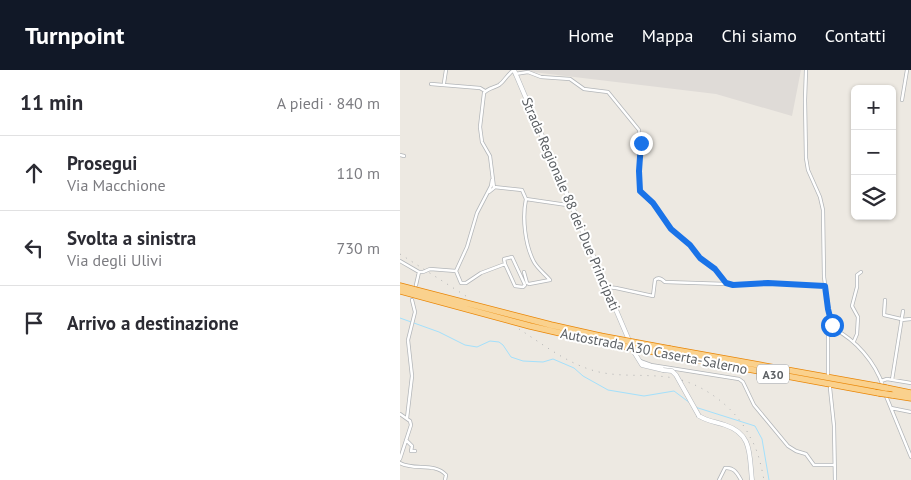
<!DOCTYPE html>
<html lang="it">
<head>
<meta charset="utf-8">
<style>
  :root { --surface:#fff; --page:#f2f2f3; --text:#2b2b33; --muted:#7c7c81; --line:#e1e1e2; --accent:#111827 }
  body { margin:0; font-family:"PT Sans",sans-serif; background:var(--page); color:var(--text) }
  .controls { position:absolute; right:15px; top:15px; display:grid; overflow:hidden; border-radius:8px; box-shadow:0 1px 4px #0004 }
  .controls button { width:45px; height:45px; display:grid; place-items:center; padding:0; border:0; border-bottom:1px solid var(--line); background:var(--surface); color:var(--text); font:25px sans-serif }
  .stop { position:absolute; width:15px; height:15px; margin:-11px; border:4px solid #1a73e8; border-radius:50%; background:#fff }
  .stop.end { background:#1a73e8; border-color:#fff; box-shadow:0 1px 5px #0008 }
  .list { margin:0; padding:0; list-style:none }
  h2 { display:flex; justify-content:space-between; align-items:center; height:65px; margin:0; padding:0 20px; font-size:21px }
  h2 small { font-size:16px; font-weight:400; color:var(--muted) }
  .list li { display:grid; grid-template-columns:32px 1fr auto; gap:15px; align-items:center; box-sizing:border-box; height:75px; padding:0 20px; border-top:1px solid var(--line) }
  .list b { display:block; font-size:19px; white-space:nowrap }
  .list p { margin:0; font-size:16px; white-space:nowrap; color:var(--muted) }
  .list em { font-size:16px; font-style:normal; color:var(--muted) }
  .icon { flex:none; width:28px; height:28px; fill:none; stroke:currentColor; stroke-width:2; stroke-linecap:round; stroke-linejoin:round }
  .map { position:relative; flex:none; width:511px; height:410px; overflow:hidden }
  header { display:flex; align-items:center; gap:30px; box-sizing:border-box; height:70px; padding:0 25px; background:var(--accent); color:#fff }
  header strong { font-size:24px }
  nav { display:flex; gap:28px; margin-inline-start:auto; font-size:18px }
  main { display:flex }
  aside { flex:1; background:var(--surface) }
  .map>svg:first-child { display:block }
  .industrial { fill:#dfdbd7 }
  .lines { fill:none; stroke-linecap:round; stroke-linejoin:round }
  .stream { stroke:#a3e0fc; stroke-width:1 }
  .minor-casing { stroke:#b3b6b9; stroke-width:4 }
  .secondary-casing { stroke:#b2b6ba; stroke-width:5 }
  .motorway-casing { stroke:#e98607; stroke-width:7 }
  .minor { stroke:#fff; stroke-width:2.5 }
  .secondary { stroke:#fff; stroke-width:4 }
  .motorway { stroke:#fad18d; stroke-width:5.5 }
  .rail { stroke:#b1b2b3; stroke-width:1; stroke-dasharray:1 6; stroke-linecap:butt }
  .secondary-bridge-casing { stroke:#b2b6ba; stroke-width:5; stroke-linecap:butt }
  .motorway-bridge-casing { stroke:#e98607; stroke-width:7; stroke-linecap:butt }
  .secondary-bridge { stroke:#fff; stroke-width:4 }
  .motorway-bridge { stroke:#fad18d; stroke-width:5.5 }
  .route { stroke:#1a73e8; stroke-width:6 }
  .labels { text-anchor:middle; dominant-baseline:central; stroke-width:4; stroke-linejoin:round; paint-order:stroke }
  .shield { fill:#fff; stroke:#8c8f92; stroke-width:1 }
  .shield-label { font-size:12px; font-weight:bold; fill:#5b5f63 }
  .street-label { font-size:14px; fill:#5b5f63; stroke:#fff }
</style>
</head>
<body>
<header>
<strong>Turnpoint</strong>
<nav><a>Home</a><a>Mappa</a><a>Chi siamo</a><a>Contatti</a></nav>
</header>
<main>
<aside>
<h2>11 min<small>A piedi · 840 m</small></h2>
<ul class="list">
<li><svg class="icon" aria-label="ahead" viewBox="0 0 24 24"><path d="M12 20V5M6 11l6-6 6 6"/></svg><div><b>Prosegui</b><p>Via Macchione</p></div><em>110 m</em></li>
<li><svg class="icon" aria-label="left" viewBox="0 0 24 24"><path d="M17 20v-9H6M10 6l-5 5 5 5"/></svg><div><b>Svolta a sinistra</b><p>Via degli Ulivi</p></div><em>730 m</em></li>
<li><svg class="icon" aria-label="arrive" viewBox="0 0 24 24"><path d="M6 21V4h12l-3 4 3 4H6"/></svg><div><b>Arrivo a destinazione</b></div></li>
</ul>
</aside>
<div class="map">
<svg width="511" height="410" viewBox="0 0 511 410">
  <rect width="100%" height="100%" fill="#ede9e2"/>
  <path class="industrial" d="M116,0H401L392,46L316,24Z"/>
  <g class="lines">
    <path class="stream" d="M0,248L39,262L65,275L77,277L90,271L99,272L103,275L111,287L123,291L143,292L153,289L174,298L183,306L208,320L244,326L274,321L290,333
      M295,337L355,356L362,369L369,410"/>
    <g class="minor-casing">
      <path id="minor" d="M406,0L405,30L406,88L408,100L420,127L423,140L424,207L431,256
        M115,4L128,2L141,7L170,9L184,19L208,22L239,60L240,121L258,139L271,159L290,175L300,188L315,199L326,213L333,215L368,213L425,216
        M44,13L46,0
        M31,14L80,18L85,21
        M502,30L507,0
        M0,85L4,86
        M92,110L91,116L77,143L67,177L56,201L61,213H66L81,203L105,194L115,216L123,217L125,215L112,187L104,189L105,194
        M94,117L122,120L126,129L167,135L171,133
        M89,122L94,118L90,86L82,72L80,57L84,23C88,18 94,18 99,15C105,11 107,4 114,0
        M126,129C122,148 125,175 134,192C138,199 145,204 150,210
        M0,191L19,202L16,215
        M19,202H23L30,199L56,201
        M124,202L127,213L129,214L150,210
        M207,217L216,218L253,226L255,210C258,207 262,209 265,212L326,214
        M485,230L484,245L501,249
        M501,250L511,249
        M432,255L435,258L432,260L430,257Z
        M434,259C456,270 475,292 483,316
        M454,271L457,264L458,247L452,236L457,217V205L461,202
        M240,291L251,295L339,309L343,312L354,335L388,376L396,381L406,384L414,395H434
        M428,304V264L431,259
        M492,310L503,241
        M481,311L487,309L511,313
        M430,318L434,356L435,410
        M486,326L511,387
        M491,338L511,342
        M0,344L10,351L11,355L0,389
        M7,348L12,306L8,270L15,242L12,230
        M6,370L12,376L11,381H15
        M0,393C14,401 35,392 46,405L45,410
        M319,410L325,398C334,397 337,403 341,410"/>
    </g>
    <g class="secondary-casing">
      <path id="secondary" d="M114,0L228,268
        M234,282L242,295L263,300
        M299,346C307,351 316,352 325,355C353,364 349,385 352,410"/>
    </g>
    <g class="motorway-casing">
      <path id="motorway" d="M0,216L151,255L200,266
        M0,221L130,256L199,272
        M270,279L476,316
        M267,284L479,323
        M486,318L511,323
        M492,325L511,328"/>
    </g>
    <use href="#minor" class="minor"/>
    <use href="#secondary" class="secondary"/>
    <use href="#motorway" class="motorway"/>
    <path class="rail" d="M0,184L69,228
      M119,259C144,275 169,295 199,302C221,307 244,304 267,307C300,311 335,336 350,367C358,380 361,395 364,410"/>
    <g class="secondary-bridge-casing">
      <path id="secondary-bridge" d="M263,300L272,301L276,305L299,346"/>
    </g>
    <g class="motorway-bridge-casing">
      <path id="motorway-bridge" d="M200,266L270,279
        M199,272L267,284
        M476,316L486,318
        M479,323L492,325"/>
    </g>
    <use href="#secondary-bridge" class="secondary-bridge"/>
    <use href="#motorway-bridge" class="motorway-bridge"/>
  </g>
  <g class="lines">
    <path class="route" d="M241,73L239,101L240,121L253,133L271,159L290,175L300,188L315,199L326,213L333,215L368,213L425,216L428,239L432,255"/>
  </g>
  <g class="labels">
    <rect class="shield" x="357" y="294.5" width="32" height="19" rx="4"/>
    <g class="shield-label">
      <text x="373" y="304">A30</text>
    </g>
    <g class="street-label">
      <text transform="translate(171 134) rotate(67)">Strada Regionale 88 dei Due Principati</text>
      <text transform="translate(254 281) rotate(11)">Autostrada A30 Caserta-Salerno</text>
    </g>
  </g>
</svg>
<div class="controls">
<button>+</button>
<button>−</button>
<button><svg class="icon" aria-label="layers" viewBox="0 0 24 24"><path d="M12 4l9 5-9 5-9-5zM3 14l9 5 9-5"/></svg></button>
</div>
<div class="stop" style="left:432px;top:255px"></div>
<div class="stop end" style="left:241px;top:73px"></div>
</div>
</main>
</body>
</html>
